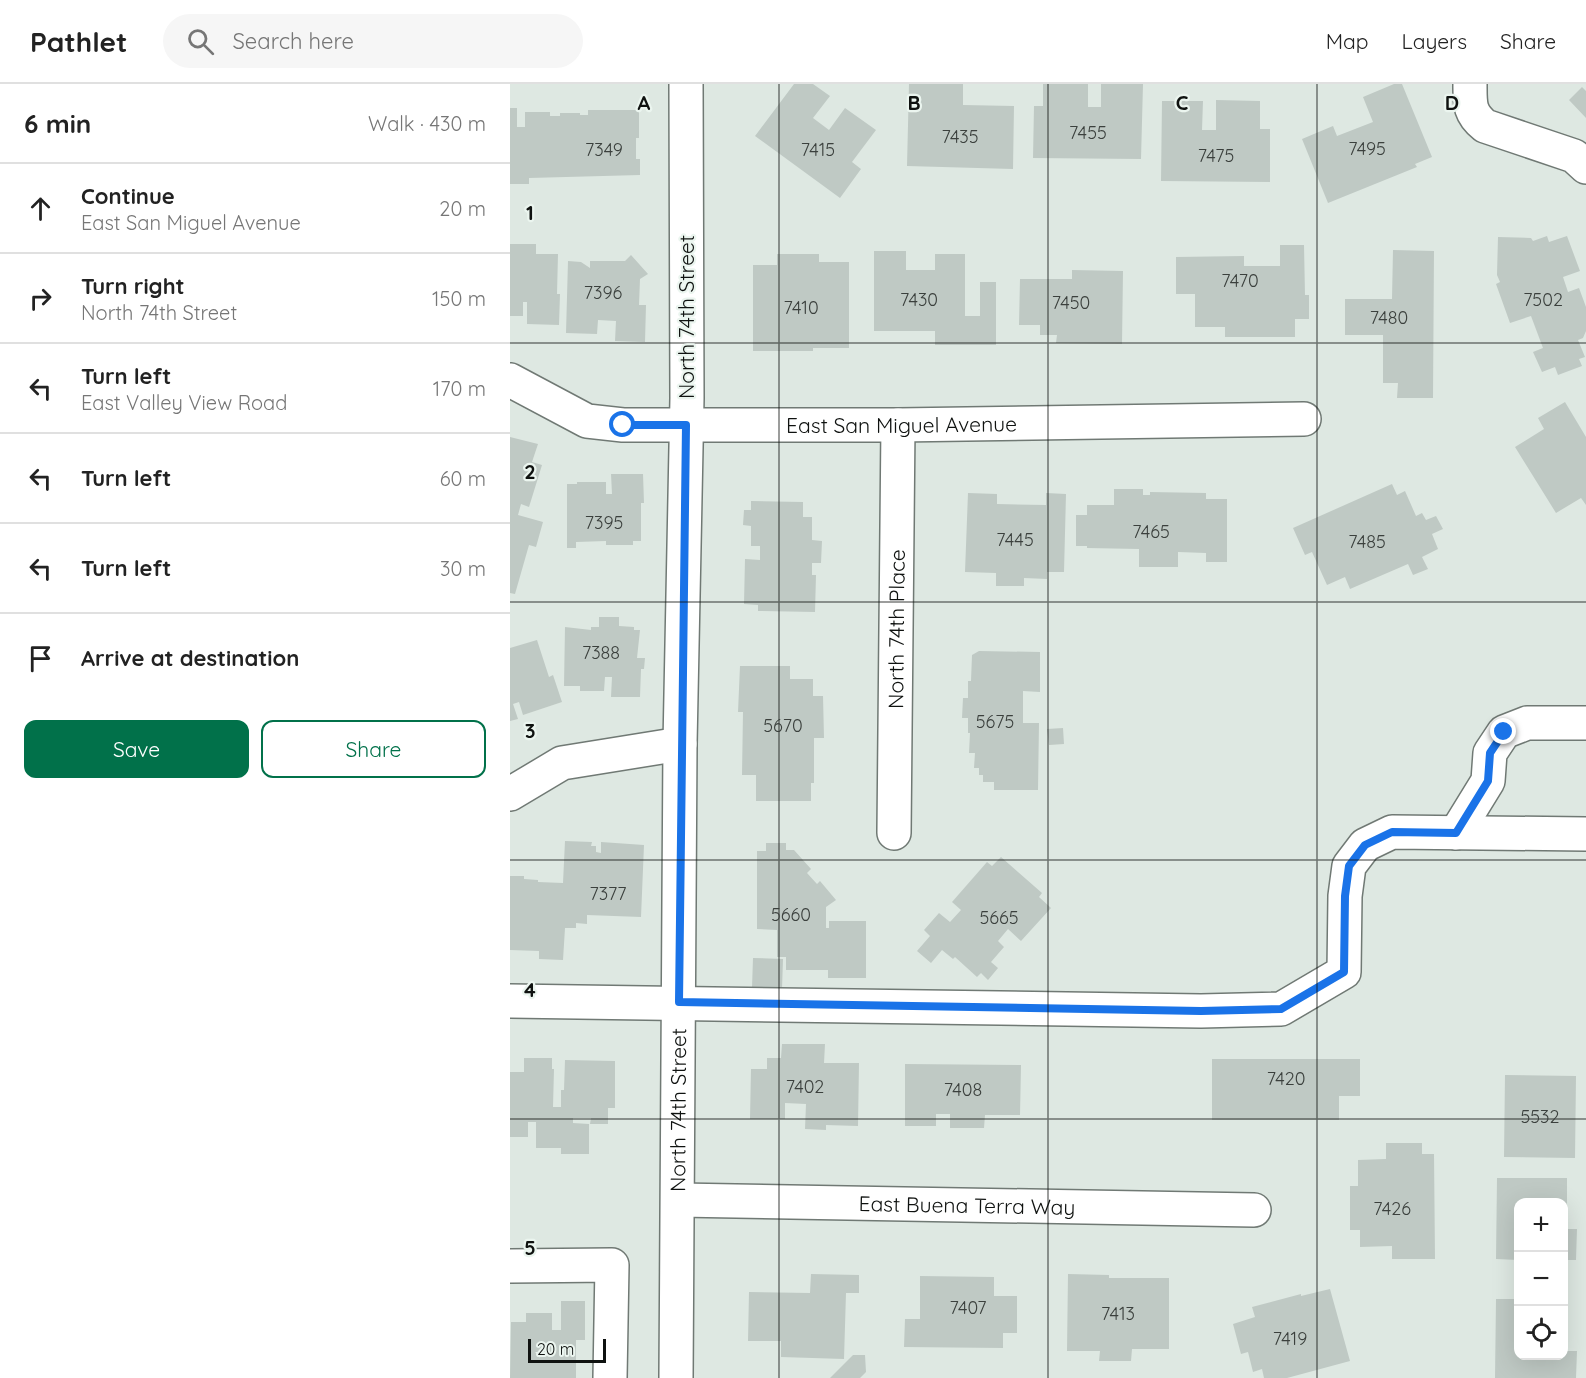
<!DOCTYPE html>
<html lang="en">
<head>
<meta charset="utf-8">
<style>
  :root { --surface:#fff; --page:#f6f6f6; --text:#222; --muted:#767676; --line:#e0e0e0; --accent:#01714a }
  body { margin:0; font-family:Quicksand,sans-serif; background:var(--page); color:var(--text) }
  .controls { position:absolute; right:18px; bottom:18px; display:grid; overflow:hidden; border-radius:12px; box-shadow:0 6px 24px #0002 }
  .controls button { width:54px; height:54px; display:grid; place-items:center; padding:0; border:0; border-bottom:2px solid var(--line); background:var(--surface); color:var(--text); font:30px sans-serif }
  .scale { position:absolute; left:18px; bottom:15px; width:78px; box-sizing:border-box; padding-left:6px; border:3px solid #0f1210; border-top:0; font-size:16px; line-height:21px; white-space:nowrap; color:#0f1210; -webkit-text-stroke:4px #ebf5ef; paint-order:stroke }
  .stop { position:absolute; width:18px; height:18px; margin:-14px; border:4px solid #1a73e8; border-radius:50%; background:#fff }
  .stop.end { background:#1a73e8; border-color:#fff; box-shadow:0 2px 6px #0008 }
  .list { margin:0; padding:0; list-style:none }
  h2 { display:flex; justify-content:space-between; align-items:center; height:78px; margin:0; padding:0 24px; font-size:26px }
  h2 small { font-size:20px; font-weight:400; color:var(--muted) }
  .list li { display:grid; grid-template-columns:39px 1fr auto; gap:18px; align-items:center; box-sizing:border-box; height:90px; padding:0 24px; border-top:2px solid var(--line) }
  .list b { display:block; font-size:22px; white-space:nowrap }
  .list p { margin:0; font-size:20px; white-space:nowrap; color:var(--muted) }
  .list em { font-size:20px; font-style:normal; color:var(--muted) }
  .actions { display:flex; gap:12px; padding:18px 24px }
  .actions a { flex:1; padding:14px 0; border:2px solid var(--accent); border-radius:12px; text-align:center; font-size:21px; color:var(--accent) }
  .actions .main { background:var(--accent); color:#fff }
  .icon { flex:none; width:33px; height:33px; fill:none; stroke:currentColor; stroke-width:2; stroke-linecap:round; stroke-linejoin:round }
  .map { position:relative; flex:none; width:1076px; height:1294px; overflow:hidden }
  header { display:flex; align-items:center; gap:36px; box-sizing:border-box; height:84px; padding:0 30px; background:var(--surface); border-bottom:2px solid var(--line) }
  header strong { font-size:28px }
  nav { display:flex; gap:33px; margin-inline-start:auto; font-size:21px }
  .search { width:420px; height:54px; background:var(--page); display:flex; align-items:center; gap:15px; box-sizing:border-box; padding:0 21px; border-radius:33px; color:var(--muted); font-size:22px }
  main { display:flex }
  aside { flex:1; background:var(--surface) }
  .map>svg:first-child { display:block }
  .building { fill:#bfc9c4 }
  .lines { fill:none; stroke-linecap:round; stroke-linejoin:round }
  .minor-casing { stroke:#707974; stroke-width:36 }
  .minor { stroke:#fff; stroke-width:33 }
  .route { stroke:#1a73e8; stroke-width:8 }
  .grid { fill:none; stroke:#0f1210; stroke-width:1.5; stroke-opacity:0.55 }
  .labels { text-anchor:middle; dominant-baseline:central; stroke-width:4.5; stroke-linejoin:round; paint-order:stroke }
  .number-label { font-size:18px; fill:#3b403d }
  .street-label { font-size:21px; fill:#0f1210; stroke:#ebf5ef }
  .grid-label { font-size:20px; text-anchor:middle; font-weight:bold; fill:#0f1210; stroke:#ebf5ef; stroke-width:4.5; stroke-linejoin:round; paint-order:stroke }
</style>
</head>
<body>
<header>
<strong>Pathlet</strong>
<div class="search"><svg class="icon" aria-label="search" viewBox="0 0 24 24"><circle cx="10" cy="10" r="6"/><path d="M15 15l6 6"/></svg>Search here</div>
<nav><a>Map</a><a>Layers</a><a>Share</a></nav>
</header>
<main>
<aside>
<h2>6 min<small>Walk · 430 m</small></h2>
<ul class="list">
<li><svg class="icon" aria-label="ahead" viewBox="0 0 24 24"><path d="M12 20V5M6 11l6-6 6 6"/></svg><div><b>Continue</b><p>East San Miguel Avenue</p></div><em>20 m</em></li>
<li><svg class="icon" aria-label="right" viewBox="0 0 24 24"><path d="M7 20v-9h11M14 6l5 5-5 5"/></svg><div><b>Turn right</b><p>North 74th Street</p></div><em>150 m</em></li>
<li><svg class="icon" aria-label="left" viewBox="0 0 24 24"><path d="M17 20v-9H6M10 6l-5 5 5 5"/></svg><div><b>Turn left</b><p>East Valley View Road</p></div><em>170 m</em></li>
<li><svg class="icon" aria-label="left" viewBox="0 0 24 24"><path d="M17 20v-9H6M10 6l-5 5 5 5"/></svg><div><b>Turn left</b></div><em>60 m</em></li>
<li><svg class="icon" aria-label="left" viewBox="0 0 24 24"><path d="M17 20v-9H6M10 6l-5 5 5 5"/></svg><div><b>Turn left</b></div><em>30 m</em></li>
<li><svg class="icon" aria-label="arrive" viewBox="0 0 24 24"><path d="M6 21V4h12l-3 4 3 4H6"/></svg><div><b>Arrive at destination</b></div></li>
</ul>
<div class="actions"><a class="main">Save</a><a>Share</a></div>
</aside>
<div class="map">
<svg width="1076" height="1294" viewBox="0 0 1076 1294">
  <rect width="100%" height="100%" fill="#dee8e2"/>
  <path class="building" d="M284,0H303L320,12L303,34L319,46L335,24L366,46L342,78L351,85L330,114L245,52Z
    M399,0H453V21L504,22L503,85L397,82Z
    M533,0H578V23H591V0H633L631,75L523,74L524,22H533Z
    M884,0H892L922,73L905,80L907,83L818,119L792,55L823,42L827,52L863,38L853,13Z
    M1072,3L1076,7V34L1059,16Z
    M706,16L750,17V45H760V98L651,97L652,17H693L692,46H706Z
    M0,24H7V43H15V28H40V32H50V29H70V31H78V26H129V54H126V75H130V91L19,94V100H0Z
    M1037,152L1039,158L1057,152L1070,187L1053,193L1058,208L1069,204L1076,223V247L1073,254L1068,256L1075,273L1069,275L1072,282L1048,291L1045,283L1032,288L1023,268L1033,264L1021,232L1000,239L986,200L990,198L987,191L988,153L1021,154L1023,157Z
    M0,160H26V170H48L47,210H50L49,241L17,240V218H13V232H0Z
    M770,161H794L795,211H799V235H785V253H715V243H685V210H666V173L734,172V182H770Z
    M883,166L924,167L923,314H887L888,299H873V251H835V215H882Z
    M364,167H396V186H425V170H455V232H470V198H486V261H425V247H364Z
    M267,170H309V178H339V264H303V267H243V181H267Z
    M121,171L138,190L130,195L129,221H136L135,258L105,257L106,237L88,236L87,250L56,249L58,177L71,178L80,184V177H115Z
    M562,186L613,187L612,260L546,259L547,251H530V241H509L510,195H562Z
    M1055,318L1076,353V421L1071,414L1046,429L1005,363L1034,345L1028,334Z
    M0,353L28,360L22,378L32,381L19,423L11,420L8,431L33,438L26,463L19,461L5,510L0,509Z
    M101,390H133L134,419H131V457H123V461H96V457L66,458V464H57V400H67V398H96V410H102Z
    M882,400L887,411L895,407L906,432L912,429L916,436L926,432L933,445L922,450L928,465L912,473L918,485L903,491L898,480L840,505L835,493L817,501L802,468L795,471L783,444Z
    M604,405H633V411H640V408L696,409V415H717V478H696V469L668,468V483H629V465L577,464V462H566V431H577V421H604Z
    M458,409L487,410V420L536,421V409L556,410L554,488H537V495L514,494V502H486V489L455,488Z
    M241,417L293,418V433H302V456L312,457L311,479H302V491H306L305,528L248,527V521L234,520L235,475L250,476V462H241V442L233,441L234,426H241Z
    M89,533H109V542L124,543V546H130L127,574H135L134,585H131L130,613H101L102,593H95L94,607H70V602H54L55,543L81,546V543H89Z
    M27,556L39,593L43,591L52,618L13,631L9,618L3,620L8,635L0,637V564Z
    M469,567L530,568V608L513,607V639H529L528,706H484V698H473V691H469V684H464L465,669H459L460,649H458V634H452L453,614H458V597H461L462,571Z
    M230,582H280V595H303V612H313L314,654H304V699H301V717H246V691H232L233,628H228Z
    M553,644L554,660L539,661L537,645Z
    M55,757L82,758L81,762H86V768L91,769V758L134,761L131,833L77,831V840L66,839V844H55L53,876L29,875V867L0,866V792H14V795L28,796V798L53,799Z
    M256,759H276V766H284L301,785L297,789L307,800L310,797L326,816L316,823V844H319V837H356V894H318V886H276V873H267V846L247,845V767H256Z
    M491,773L532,809L529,813L541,824L511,857L498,845L488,857L494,863L481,878L488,884L478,896L471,889L467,893L445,873L443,875L432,866L421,879L407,867L420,852L414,846L429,829L440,838L451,826L442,818L477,778L482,782Z
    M243,874L273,875L272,905L242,904Z
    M272,960H315L314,979H349L348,1042L316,1041V1046L295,1045L296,1020L275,1019V1035H240L241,985H257V974H271Z
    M14,974H42V985H44L43,1023H51V1006H54L55,976L105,977V1024H98V1040H80L81,1034H63V1039L79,1040V1070H51V1064H26V1038H18V1053H0V988H14Z
    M702,975H850V1012H829V1036H702Z
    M395,980L511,981L510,1031H475L474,1044H440V1030H426V1042H395Z
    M995,991L1066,992L1065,1074L994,1073Z
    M876,1059H912V1070H924L925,1175H882V1162L850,1163V1146H840V1102H848V1076L876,1075Z
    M987,1094H1057V1145H1067L1066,1176H1054V1118H1008V1176L986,1175Z
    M301,1190L349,1191V1209H336L334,1275L271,1273V1257H238L239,1208L300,1209Z
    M558,1190L599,1191V1194H659V1265H622L621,1277H589L590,1267H557Z
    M410,1192L484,1193V1212H507V1249H493V1264L394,1263L395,1235H410Z
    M820,1205L840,1277L777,1294H754L752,1285L743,1288L738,1268L731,1270L723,1240L745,1233L742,1223L791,1210V1212Z
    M986,1215H1008V1272H1054V1216H1057L1056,1267H1067L1066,1294H985Z
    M51,1217H75V1256H66V1294H0L1,1238H16V1229H42V1246H51Z
    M343,1271H355L356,1288L350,1294H320Z"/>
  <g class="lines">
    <g class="minor-casing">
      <g id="minor">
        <path d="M960,0C960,20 959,29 975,42L1064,72L1076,83"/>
        <path id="s1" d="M0,296L77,337L113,341H388L794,335"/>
        <path d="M0,710L52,679L170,660"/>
        <path id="s2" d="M384,749L388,341"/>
        <path d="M946,749L978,697L980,669L994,648L1017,639H1076"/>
        <path d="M0,917L691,927L771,925L834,888L835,812L839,782L855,761L882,748L1076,750"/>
        <path id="s3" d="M169,1116L744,1126"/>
        <path d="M0,1182L102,1181L100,1294"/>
        <path id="s4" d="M166,1294L170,660L177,314L176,0"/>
      </g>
    </g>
    <use href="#minor" class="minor"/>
  </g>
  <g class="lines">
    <path class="route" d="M113,341H176L169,918L691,927L771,925L834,888L835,812L839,782L855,761L882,748L946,749L978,697L980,669L994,648"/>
  </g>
  <path class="grid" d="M269,0V1294M538,0V1294M807,0V1294M0,259H1076M0,518H1076M0,776H1076M0,1035H1076"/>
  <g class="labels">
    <g class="number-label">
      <text x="578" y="48">7455</text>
      <text x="450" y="52">7435</text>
      <text x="857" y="64">7495</text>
      <text x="94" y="65">7349</text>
      <text x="308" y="65">7415</text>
      <text x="706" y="71">7475</text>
      <text x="730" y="196">7470</text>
      <text x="93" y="208">7396</text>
      <text x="409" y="215">7430</text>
      <text x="1033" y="215">7502</text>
      <text x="561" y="218">7450</text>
      <text x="291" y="223">7410</text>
      <text x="879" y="233">7480</text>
      <text x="94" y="438">7395</text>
      <text x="641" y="447">7465</text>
      <text x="505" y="455">7445</text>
      <text x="857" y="457">7485</text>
      <text x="91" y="568">7388</text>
      <text x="485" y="637">5675</text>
      <text x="273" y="641">5670</text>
      <text x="98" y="809">7377</text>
      <text x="281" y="830">5660</text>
      <text x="489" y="833">5665</text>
      <text x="776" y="994">7420</text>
      <text x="295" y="1002">7402</text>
      <text x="453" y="1005">7408</text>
      <text x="1030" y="1032">5532</text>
      <text x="882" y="1124">7426</text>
      <text x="458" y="1223">7407</text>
      <text x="608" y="1229">7413</text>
      <text x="780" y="1254">7419</text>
    </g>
    <g class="street-label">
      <text transform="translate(176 233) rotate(-90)">North 74th Street</text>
      <text stroke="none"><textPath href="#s1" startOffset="402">East San Miguel Avenue</textPath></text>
      <text stroke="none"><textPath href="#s2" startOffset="204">North 74th Place</textPath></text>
      <text stroke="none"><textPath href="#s4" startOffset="268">North 74th Street</textPath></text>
      <text stroke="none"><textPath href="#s3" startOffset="288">East Buena Terra Way</textPath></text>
    </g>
  </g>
  <g class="grid-label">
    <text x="134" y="26">A</text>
    <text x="404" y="26">B</text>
    <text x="672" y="26">C</text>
    <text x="942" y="26">D</text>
    <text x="20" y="136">1</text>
    <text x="20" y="395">2</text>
    <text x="20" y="654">3</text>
    <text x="20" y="913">4</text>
    <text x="20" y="1171">5</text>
  </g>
</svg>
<div class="controls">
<button>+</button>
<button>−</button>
<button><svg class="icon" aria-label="locate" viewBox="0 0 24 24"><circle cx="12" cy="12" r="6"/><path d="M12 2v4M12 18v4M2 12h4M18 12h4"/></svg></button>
</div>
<div class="scale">20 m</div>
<div class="stop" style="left:113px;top:341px"></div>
<div class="stop end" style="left:994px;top:648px"></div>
</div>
</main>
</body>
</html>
